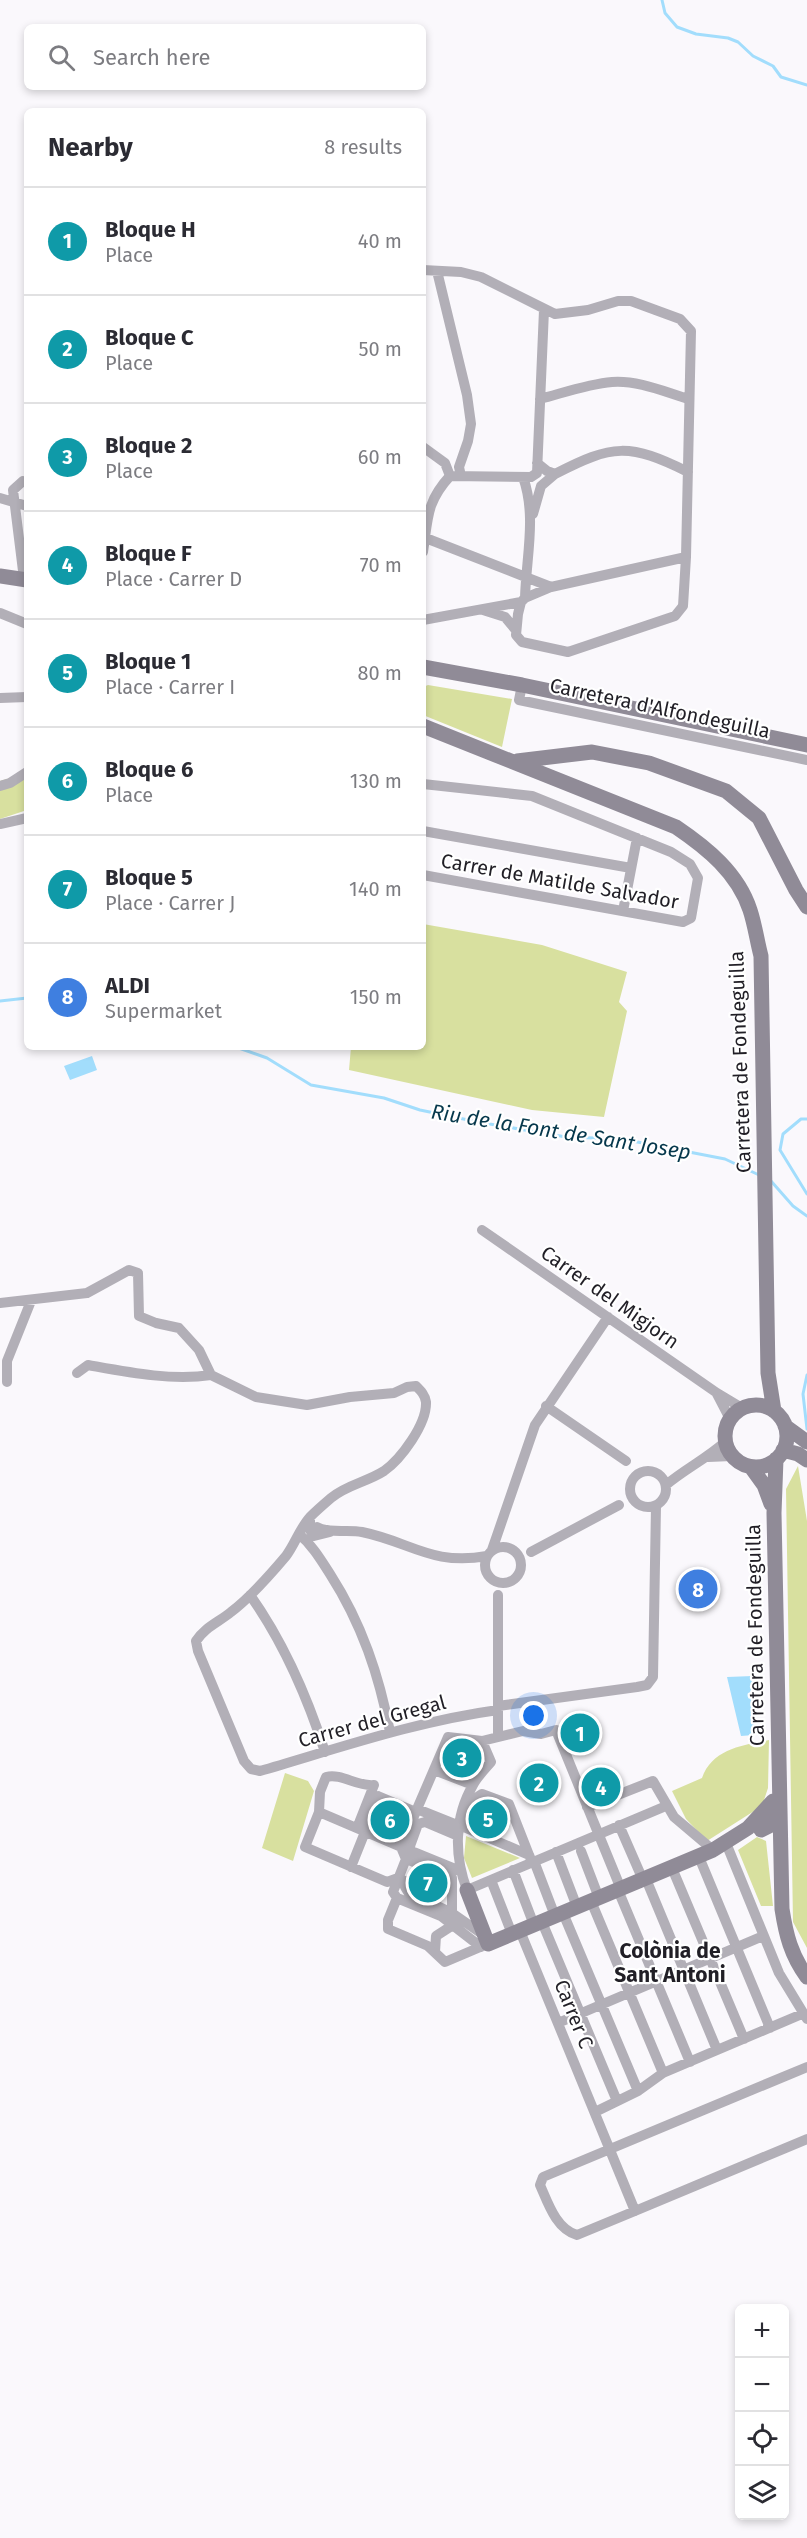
<!DOCTYPE html>
<html lang="en">
<head>
<meta charset="utf-8">
<style>
  :root { --surface:#fff; --page:#f2f2f3; --text:#2b2b33; --muted:#7c7c81; --line:#e1e1e2; --accent:#0f766e }
  body { margin:0; font-family:"Fira Sans",sans-serif; background:var(--page); color:var(--text) }
  .controls { position:absolute; right:18px; bottom:18px; display:grid; overflow:hidden; border-radius:9px; box-shadow:0 3px 9px #0003 }
  .controls button { width:54px; height:54px; display:grid; place-items:center; padding:0; border:0; border-bottom:2px solid var(--line); background:var(--surface); color:var(--text); font:30px sans-serif }
  .you { position:absolute; left:534px; top:1716px; width:21px; height:21px; margin:-15px; border:4px solid #fff; border-radius:50%; background:#1a73e8; box-shadow:0 0 0 9px #1a73e833 }
  .badge { display:grid; place-items:center; width:39px; height:39px; border-radius:50%; background:var(--accent); color:#fff; font-size:20px; font-weight:700 }
  .pin { position:absolute; translate:-50% -50%; border:3px solid #fff; box-shadow:0 2px 6px #0006 }
  .list { margin:0; padding:0; list-style:none }
  h2 { display:flex; justify-content:space-between; align-items:center; height:78px; margin:0; padding:0 24px; font-size:26px }
  h2 small { font-size:20px; font-weight:400; color:var(--muted) }
  .list li { display:grid; grid-template-columns:39px 1fr auto; gap:18px; align-items:center; box-sizing:border-box; height:108px; padding:0 24px; border-top:2px solid var(--line) }
  .list b { display:block; font-size:22px; white-space:nowrap }
  .list p { margin:0; font-size:20px; white-space:nowrap; color:var(--muted) }
  .list em { font-size:20px; font-style:normal; color:var(--muted) }
  .icon { flex:none; width:33px; height:33px; fill:none; stroke:currentColor; stroke-width:2; stroke-linecap:round; stroke-linejoin:round }
  .map { position:relative; flex:none; width:807px; height:2538px; overflow:hidden }
  .search { position:absolute; background:var(--surface); box-shadow:0 3px 9px #0003; left:24px; top:24px; width:402px; height:66px; display:flex; align-items:center; gap:15px; box-sizing:border-box; padding:0 21px; border-radius:9px; color:var(--muted); font-size:22px }
  .panel { position:absolute; background:var(--surface); box-shadow:0 3px 9px #0003; left:24px; top:108px; width:402px; height:942px; border-radius:9px }
  .map>svg:first-child { display:block }
  .green { fill:#d8e09f }
  .water { fill:#a2ddfc }
  .lines { fill:none; stroke-linecap:round; stroke-linejoin:round }
  .stream { stroke:#a2ddfc; stroke-width:3 }
  .street { stroke:#b2afb7; stroke-width:10 }
  .secondary { stroke:#908b97; stroke-width:15 }
  .labels { text-anchor:middle; dominant-baseline:central; stroke-width:4.5; stroke-linejoin:round; paint-order:stroke }
  .street-label { font-size:20px; fill:#211f26; stroke:#fff }
  .water-label { font-size:21px; font-style:italic; fill:#06384c; stroke:#fff }
  .neighbourhood-label { font-size:21px; font-weight:bold; fill:#211f26; stroke:#fff }
</style>
</head>
<body>
<div class="map">
<svg width="807" height="2538" viewBox="0 0 807 2538">
  <rect width="100%" height="100%" fill="#faf8fc"/>
  <path class="green" d="M428,685L512,699L502,747L423,715V687Z
    M27,767V810L0,819V781L10,778Z
    M423,924L542,945L627,972L619,1002L627,1011L604,1117L532,1110L349,1070L351,1047H423Z
    M798,1466L807,1521V1948L793,1922L786,1489Z
    M769,1740L768,1788L762,1806L707,1841L686,1819L672,1791L702,1778C712,1749 743,1745 769,1740Z
    M285,1773L308,1781L314,1791L293,1861L262,1848Z
    M466,1836L520,1858L472,1878L464,1858Z
    M757,1837L766,1841L773,1906H761L738,1850Z"/>
  <path class="water" d="M92,1056L97,1070L70,1080L64,1066Z
    M753,1676L754,1735L741,1736L727,1677Z"/>
  <g class="lines">
    <path class="stream" d="M662,0L665,13L677,27L696,34L728,38L738,42L753,56L773,66L781,77L807,85
      M0,1001L27,998
      M236,1047L267,1058L311,1085L384,1098L420,1110L478,1122L566,1137L622,1139L725,1159L759,1175
      M807,1119H801L783,1134L780,1150L807,1194
      M771,1181L793,1206L807,1216
      M807,1375L803,1394L807,1429"/>
    <path class="street" d="M423,270L461,272L481,277L555,314L588,310L618,301H631L680,319L691,331L686,557L683,606L675,616L568,652L522,642L516,635L518,614L521,602L525,598L551,587L686,557
      M437,271L467,395L471,424L468,441L459,467L461,476
      M540,399C563,393 588,384 612,382C638,380 665,392 689,399
      M423,447L445,463L450,476L531,477L537,473L544,310
      M537,463L547,471L555,474C613,444 629,443 688,472
      M523,477C537,516 526,558 525,598
      M0,498L27,506
      M533,514L541,486L555,474
      M423,537L551,587
      M423,552C428,519 426,502 450,476
      M24,579L13,490L23,481L27,482
      M483,610L505,617L515,629
      M0,613L27,624
      M423,620L521,602
      M522,685L519,700L807,760
      M0,698L27,697
      M423,784L532,796L671,852L690,864L698,878L691,918L683,922L423,875
      M0,786L10,783L27,772
      M0,824L27,818
      M423,831L631,868
      M623,911L637,838
      M482,1230L717,1393L742,1408
      M0,1303L87,1293L129,1270L138,1273L139,1316L156,1323L179,1328L199,1350L211,1375L256,1397L307,1405L350,1397L394,1393L407,1387L416,1386C421,1391 425,1395 426,1402C427,1424 401,1459 384,1471C367,1482 346,1485 331,1498C324,1504 316,1511 310,1517C300,1528 295,1544 286,1556C270,1575 251,1597 231,1612C219,1622 205,1627 196,1641L198,1651L244,1761L251,1769L260,1771C339,1748 417,1721 498,1710
      M77,1373L88,1365C127,1372 171,1381 211,1375
      M7,1382V1361L31,1301
      M717,1394L730,1419
      M546,1406L626,1461
      M708,1457L732,1456
      M630 1489a18 18 0 1 1 36 0a18 18 0 1 1-36 0Z
      M666,1485C685,1469 706,1459 725,1442
      M310,1517V1530L314,1536L330,1532
      M317,1527C329,1534 348,1529 362,1532C411,1542 432,1566 487,1556
      M299,1534C312,1545 321,1560 330,1574C362,1624 379,1675 390,1732
      M485 1565a18 18 0 1 1 36 0a18 18 0 1 1-36 0Z
      M492,1550L535,1425L608,1317
      M531,1552L619,1505
      M250,1595C284,1643 307,1696 325,1752
      M498,1595V1735
      M498,1706L637,1687L647,1685L653,1677L656,1506
      M482,1741L491,1762C485,1769 477,1777 473,1785C454,1817 454,1856 467,1890L666,1806
      M434,1770L473,1785
      M587,1807L653,1781L674,1817L713,1850
      M417,1809L401,1847L406,1859L393,1892L397,1898L441,1916L481,1947
      M319,1812L320,1792L326,1777C342,1773 357,1787 374,1785L357,1828
      M457,1825L417,1809L448,1737L482,1741L523,1731L541,1734L556,1730L621,1889
      M619,1825L643,1880
      M364,1831L378,1796L416,1812
      M458,1836L425,1822L418,1824L410,1846L411,1851L460,1871
      M726,1843L779,1973L807,2019
      M581,1851L599,1898
      M556,1852L577,1907
      M529,1855L466,1828L476,1798L482,1794L509,1804L529,1855L532,1862
      M699,1857L770,2028
      M534,1861L555,1916
      M351,1867L365,1832
      M672,1868L744,2039
      M513,1870L534,1925
      M398,1878L387,1882L305,1847L319,1812L401,1847
      M398,1878L405,1881V1887L408,1892L452,1913V1878L406,1859
      M646,1879L717,2050
      M491,1880L512,1934
      M618,1890L690,2062
      M397,1898L388,1920V1929L428,1946L445,1962L485,1945
      M591,1901L663,2073
      M452,1913L485,1936
      M563,1913L638,2091
      M542,1922L617,2101
      M520,1931L635,2211L807,2139
      M435,1952L436,1936L453,1925
      M558,2023L763,1936
      M595,2112L638,2091L663,2073L802,2014
      M635,2211L577,2235C556,2229 548,2203 540,2185L543,2177L807,2067"/>
    <path class="secondary" d="M0,576L27,580
      M423,667L522,685L807,745
      M423,726L676,827C707,848 738,873 750,910C755,925 757,941 761,956L768,1373L774,1411
      M517,761L592,752L649,763L726,791L759,818L796,890L807,907
      M725 1436a31 31 0 1 1 62 0a31 31 0 1 1-62 0Z
      M785,1426L807,1442
      M783,1450L798,1454L807,1460
      M776,1459L774,1513L782,1909C786,1935 791,1955 807,1977
      M751,1467L764,1485L771,1504
      M761,1830L771,1825L779,1814
      M467,1890L488,1944L713,1850L748,1828L773,1801"/>
  </g>
  <g class="labels">
    <g class="street-label">
      <text transform="translate(660 708) rotate(12)">Carretera d'Alfondeguilla</text>
      <text transform="translate(560 881) rotate(10)">Carrer de Matilde Salvador</text>
      <text transform="translate(740 1062) rotate(-92)">Carretera de Fondeguilla</text>
      <text transform="translate(610 1297) rotate(35)">Carrer del Migjorn</text>
      <text transform="translate(755 1635) rotate(-91)">Carretera de Fondeguilla</text>
      <text transform="translate(372 1721) rotate(-15)">Carrer del Gregal</text>
      <text transform="translate(574 2014) rotate(68)">Carrer C</text>
    </g>
    <g class="water-label">
      <text transform="translate(561 1132) rotate(9)">Riu de la Font de Sant Josep</text>
    </g>
    <g class="neighbourhood-label">
      <text x="670" y="1951">Colònia de<tspan x="670" dy="24">Sant Antoni</tspan></text>
    </g>
  </g>
</svg>
<div class="controls">
<button>+</button>
<button>−</button>
<button><svg class="icon" aria-label="locate" viewBox="0 0 24 24"><circle cx="12" cy="12" r="6"/><path d="M12 2v4M12 18v4M2 12h4M18 12h4"/></svg></button>
<button><svg class="icon" aria-label="layers" viewBox="0 0 24 24"><path d="M12 4l9 5-9 5-9-5zM3 14l9 5 9-5"/></svg></button>
</div>
<div class="you"></div>
<div class="pin badge" style="left:580px;top:1733px;background:#0f9aa8">1</div>
<div class="pin badge" style="left:539px;top:1783px;background:#0f9aa8">2</div>
<div class="pin badge" style="left:462px;top:1758px;background:#0f9aa8">3</div>
<div class="pin badge" style="left:601px;top:1787px;background:#0f9aa8">4</div>
<div class="pin badge" style="left:488px;top:1819px;background:#0f9aa8">5</div>
<div class="pin badge" style="left:390px;top:1820px;background:#0f9aa8">6</div>
<div class="pin badge" style="left:428px;top:1883px;background:#0f9aa8">7</div>
<div class="pin badge" style="left:698px;top:1589px;background:#3f7fe0">8</div>
<div class="search"><svg class="icon" aria-label="search" viewBox="0 0 24 24"><circle cx="10" cy="10" r="6"/><path d="M15 15l6 6"/></svg>Search here</div>
<section class="panel">
<h2>Nearby<small>8 results</small></h2>
<ul class="list">
<li><span class="badge" style="background:#0f9aa8">1</span><div><b>Bloque H</b><p>Place</p></div><em>40 m</em></li>
<li><span class="badge" style="background:#0f9aa8">2</span><div><b>Bloque C</b><p>Place</p></div><em>50 m</em></li>
<li><span class="badge" style="background:#0f9aa8">3</span><div><b>Bloque 2</b><p>Place</p></div><em>60 m</em></li>
<li><span class="badge" style="background:#0f9aa8">4</span><div><b>Bloque F</b><p>Place · Carrer D</p></div><em>70 m</em></li>
<li><span class="badge" style="background:#0f9aa8">5</span><div><b>Bloque 1</b><p>Place · Carrer I</p></div><em>80 m</em></li>
<li><span class="badge" style="background:#0f9aa8">6</span><div><b>Bloque 6</b><p>Place</p></div><em>130 m</em></li>
<li><span class="badge" style="background:#0f9aa8">7</span><div><b>Bloque 5</b><p>Place · Carrer J</p></div><em>140 m</em></li>
<li><span class="badge" style="background:#3f7fe0">8</span><div><b>ALDI</b><p>Supermarket</p></div><em>150 m</em></li>
</ul>
</section>
</div>
</body>
</html>
